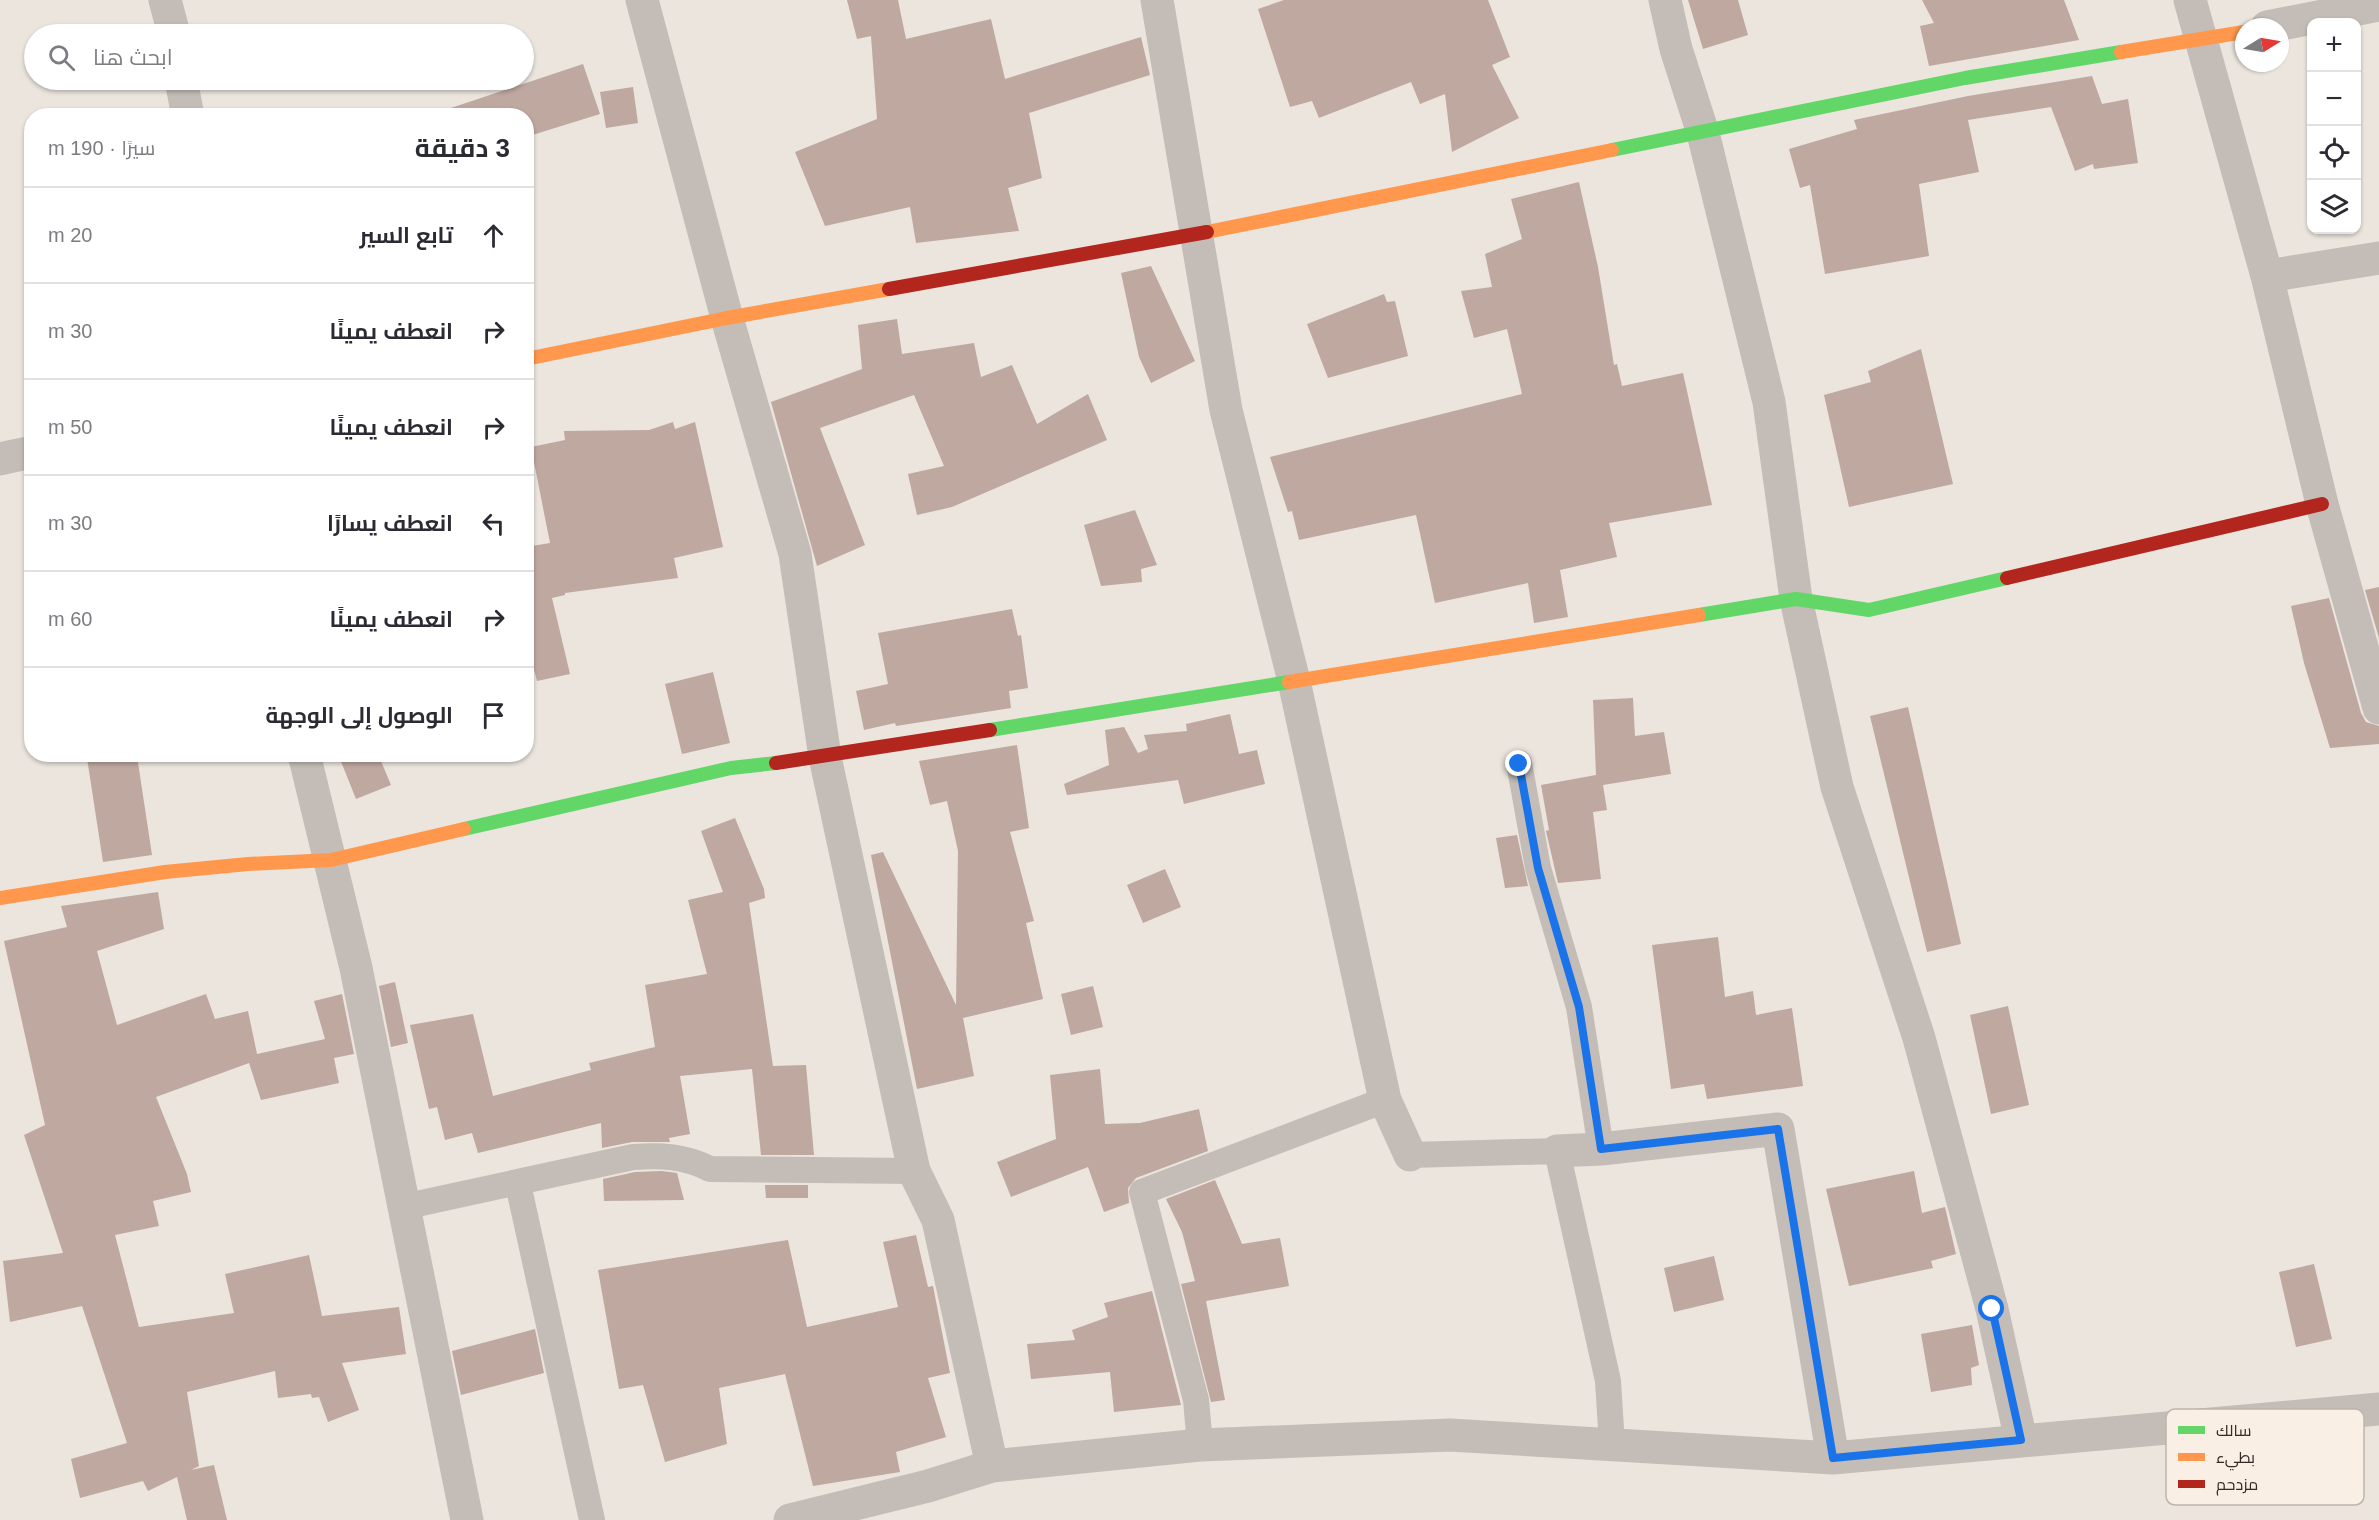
<!DOCTYPE html>
<html lang="ar">
<head>
<meta charset="utf-8">
<style>
  :root { --surface:#fff; --page:#f7f7f7; --text:#2b2b33; --muted:#7c7c81; --line:#e1e1e2 }
  body { margin:0; font-family:Helvetica,Cairo,sans-serif; background:var(--page); color:var(--text); direction:rtl }
  .controls { position:absolute; right:18px; top:18px; display:grid; overflow:hidden; border-radius:12px; box-shadow:0 2px 4px #0004 }
  .controls button { width:54px; height:54px; display:grid; place-items:center; padding:0; border:0; border-bottom:2px solid var(--line); background:var(--surface); color:var(--text); font:30px sans-serif }
  .compass { position:absolute; left:2235px; top:18px; width:54px; height:54px; border-radius:50%; background:var(--surface); box-shadow:0 2px 4px #0004; rotate:79deg }
  .stop { position:absolute; width:18px; height:18px; margin:-14px; border:4px solid #1a73e8; border-radius:50%; background:#fff }
  .stop.end { background:#1a73e8; border-color:#fff; box-shadow:0 2px 6px #0008 }
  .list { margin:0; padding:0; list-style:none }
  h2 { display:flex; justify-content:space-between; align-items:center; height:78px; margin:0; padding:0 24px; font-size:26px }
  h2 small { font-size:20px; font-weight:400; color:var(--muted) }
  .list li { display:grid; grid-template-columns:39px 1fr auto; gap:18px; align-items:center; box-sizing:border-box; height:96px; padding:0 24px; border-top:2px solid var(--line) }
  .list b { display:block; font-size:22px; white-space:nowrap }
  .list em { font-size:20px; font-style:normal; color:var(--muted) }
  .icon { flex:none; width:33px; height:33px; fill:none; stroke:currentColor; stroke-width:2; stroke-linecap:round; stroke-linejoin:round }
  .map { position:relative; flex:none; width:2379px; height:1520px; overflow:hidden; direction:ltr }
  .search { position:absolute; background:var(--surface); box-shadow:0 2px 4px #0004; left:24px; top:24px; width:510px; height:66px; display:flex; align-items:center; gap:15px; box-sizing:border-box; padding:0 21px; border-radius:33px; color:var(--muted); font-size:22px }
  .panel { position:absolute; background:var(--surface); box-shadow:0 2px 4px #0004; left:24px; top:108px; width:510px; height:654px; border-radius:24px; direction:rtl }
  .map>svg:first-child { display:block }
  .building { fill:#bea8a0 }
  .lines { fill:none; stroke-linecap:round; stroke-linejoin:round }
  .lane { stroke:#c4bdb7; stroke-width:26 }
  .street { stroke:#c4bdb7; stroke-width:33 }
  .fast { stroke:#63d668; stroke-width:14 }
  .slow { stroke:#ff974d; stroke-width:14 }
  .jam { stroke:#b3261e; stroke-width:14 }
  .route { stroke:#1a73e8; stroke-width:8 }
  .key { fill:#f9efe4; stroke:#beb4ab; stroke-width:1.5 }
  .key-label { font-size:16px; fill:#342a26 }
</style>
</head>
<body>
<div class="map">
<svg width="2379" height="1520" viewBox="0 0 2379 1520">
  <rect width="100%" height="100%" fill="#ebe5de"/>
  <path class="building" d="M847,0H898L906,39L991,19L1005,79L1141,37L1150,75L1029,113L1042,178L1008,188L1019,231L916,243L910,207L825,226L795,152L877,119L871,36L857,39Z
    M1284,0H1488L1510,57L1492,65L1519,118L1452,152L1445,94L1420,104L1411,82L1319,118L1312,101L1290,107L1258,9Z
    M1688,0H1738L1748,35L1703,49Z
    M1922,0H2064L2079,40L1929,66L1920,26L1934,23Z
    M583,64L600,114L526,137V116H449L448,109Z
    M2092,76L2102,104L2128,99L2138,163L2094,169L2093,164L2075,171L2051,107L1968,120L1979,172L1919,184L1929,256L1825,274L1810,185L1800,188L1789,149L1857,129L1854,120L1968,96Z
    M633,87L638,123L606,128L600,92Z
    M1579,182L1598,267L1614,365L1617,364L1622,386L1683,373L1712,505L1609,523L1617,557L1560,570L1568,617L1534,623L1528,583L1435,603L1416,515L1299,540L1292,511L1288,512L1270,457L1522,394L1507,329L1474,338L1461,291L1492,287L1485,254L1522,239L1511,199Z
    M1151,266L1195,361L1151,383L1139,357L1121,273Z
    M1384,294L1387,302L1395,301L1408,356L1328,378L1307,324Z
    M897,319L902,354L974,343L981,377L1012,365L1037,424L1088,394L1107,440L952,507L917,515L908,474L944,466L914,395L820,428L865,545L817,566L771,402L862,369L858,325Z
    M1921,349L1953,484L1849,507L1824,395L1871,382L1868,371Z
    M673,422L675,429L695,422L723,547L674,558L678,578L565,593V595L552,598L570,674L537,681L526,638V547L550,543L531,447L565,440L564,431L649,430Z
    M1135,510L1157,565L1141,569L1142,582L1101,586L1084,525Z
    M2379,587V638L2365,590Z
    M2329,598L2361,713L2366,722L2379,726V744L2330,748L2304,663L2291,606Z
    M1012,609L1018,636L1021,635L1028,688L1009,691L1011,708L896,726L895,723L864,730L856,691L888,684L878,633Z
    M713,672L730,743L682,754L665,684Z
    M1633,698L1635,736L1664,732L1671,774L1603,785L1607,810L1593,812L1601,879L1558,883L1546,831L1549,830L1541,785L1596,775L1593,700Z
    M1908,707L1961,944L1927,952L1870,716Z
    M1230,714L1239,754L1257,750L1265,784L1184,804L1178,780L1067,795L1064,784L1109,765L1105,730L1124,727L1138,753L1148,749L1144,735L1187,731L1186,724Z
    M1017,745L1029,828L1010,832L1034,921L1026,923L1043,999L963,1018L974,1076L917,1089L871,855L883,852L956,1005L958,851L947,801L930,805L919,761Z
    M338,754H378L391,785L356,799Z
    M137,756L152,855L103,862L87,758Z
    M735,818L764,889L765,898L749,903L773,1066L806,1065L814,1155H761L752,1069L680,1076L690,1134L669,1138L670,1142H632L602,1148L601,1123L478,1153L472,1133L445,1140L437,1107L429,1109L410,1025L473,1014L493,1096L591,1070L589,1063L655,1047L645,985L707,974L688,900L723,892L701,831Z
    M1517,835L1528,886L1505,888L1496,838Z
    M1165,869L1181,907L1143,923L1127,885Z
    M158,892L164,929L97,951L117,1025L206,994L215,1019L248,1011L257,1054L325,1039L314,1001L342,994L354,1054L334,1058L339,1083L261,1100L249,1063L156,1097L187,1174L191,1192L153,1201L159,1226L115,1235L139,1327L234,1313L225,1274L309,1255L322,1316L399,1307L406,1354L342,1363L359,1410L328,1422L319,1397L312,1398L311,1394L278,1398L275,1371L187,1392L199,1466L191,1470L214,1465L227,1520H187L177,1477L148,1491L143,1481L80,1498L71,1459L127,1443L82,1306L10,1322L3,1261L63,1253L24,1135L45,1125L4,941L67,927L61,906Z
    M1718,937L1725,997L1753,991L1756,1015L1792,1008L1803,1086L1707,1099L1704,1084L1671,1089L1652,945Z
    M395,982L408,1043L391,1047L379,986Z
    M1093,986L1103,1027L1071,1035L1061,994Z
    M2008,1006L2029,1105L1991,1114L1970,1015Z
    M1100,1069L1105,1124L1140,1123L1199,1109L1208,1151L1136,1178L1128,1188L1129,1203L1104,1212L1088,1167L1011,1197L997,1162L1056,1139L1050,1075Z
    M662,1171L677,1173L684,1200L604,1201L603,1179L635,1172Z
    M1914,1171L1922,1213L1945,1207L1956,1254L1931,1261L1933,1268L1849,1286L1826,1189Z
    M1215,1180L1242,1244L1280,1238L1289,1286L1206,1301L1225,1400L1211,1402L1181,1284L1195,1281L1182,1232L1166,1199Z
    M765,1185H808V1198H766Z
    M916,1235L928,1287L933,1286L950,1373L928,1378L946,1437L896,1452L900,1472L813,1486L785,1374L719,1388L727,1444L665,1462L643,1385L619,1389L598,1270L788,1240L807,1327L898,1307L883,1242Z
    M1714,1256L1724,1300L1674,1312L1664,1268Z
    M2314,1264L2332,1339L2296,1347L2279,1272Z
    M1152,1291L1181,1405L1114,1412L1110,1372L1031,1379L1027,1344L1075,1340L1072,1330L1108,1317L1104,1303Z
    M1972,1325L1979,1365L1971,1368L1972,1385L1931,1392L1921,1334Z
    M535,1329L544,1373L461,1395L452,1351Z"/>
  <g class="lines">
    <path class="lane" d="M1519,763L1538,868L1579,1007L1601,1149
      M1410,1155L1557,1151L1608,1381L1612,1445
      M518,1184L592,1520
      M403,1207L633,1157C661,1155 685,1156 710,1169L914,1171
      M1200,1445L1196,1400L1142,1192L1385,1100"/>
    <path class="street" d="M165,0L174,34
      M642,0L727,318L795,554L825,757L914,1171L938,1220L992,1466
      M1157,0L1226,410L1294,681L1385,1100L1410,1155
      M1665,0L1676,49L1703,133L1769,402L1796,599L1837,787L1919,1038L1992,1309L2021,1440
      M2190,0L2267,276L2322,504L2379,708
      M2267,27L2379,5
      M181,80L188,116
      M2267,276L2379,258
      M0,459L32,452
      M304,754L356,968L467,1520
      M1557,1151L1601,1149L1778,1129L1833,1458
      M790,1520L928,1486L992,1466L1200,1445L1450,1435L1833,1458L2379,1409"/>
    <path class="fast" d="M1612,150L1965,78L2121,52
      M1699,615L1796,599L1869,610L2007,578
      M990,730L1289,682
      M464,829L731,768L776,763"/>
    <path class="slow" d="M2121,52L2244,32
      M1207,232L1612,150
      M526,359L727,318L889,289
      M1289,682L1699,615
      M0,898L165,872L248,864L331,860L464,829"/>
    <path class="jam" d="M889,289L1207,232
      M2007,578L2322,504
      M776,763L990,730"/>
  </g>
  <g class="lines">
    <path class="route" d="M1519,764L1538,868L1579,1007L1601,1149L1778,1129L1833,1458L2021,1440L1992,1309"/>
  </g>
  <rect x="2166" y="1409" width="198" height="96" rx="9" class="key"/>
  <rect x="2178" y="1426" width="27" height="8" fill="#63d668"/>
  <rect x="2178" y="1453" width="27" height="8" fill="#ff974d"/>
  <rect x="2178" y="1480" width="27" height="8" fill="#b3261e"/>
  <g class="key-label">
    <text x="2216" y="1436">سالك</text>
    <text x="2216" y="1463">بطيء</text>
    <text x="2216" y="1490">مزدحم</text>
  </g>
</svg>
<div class="controls">
<button>+</button>
<button>−</button>
<button><svg class="icon" aria-label="locate" viewBox="0 0 24 24"><circle cx="12" cy="12" r="6"/><path d="M12 2v4M12 18v4M2 12h4M18 12h4"/></svg></button>
<button><svg class="icon" aria-label="layers" viewBox="0 0 24 24"><path d="M12 4l9 5-9 5-9-5zM3 14l9 5 9-5"/></svg></button>
</div>
<svg class="compass" viewBox="-18 -18 36 36"><path d="M0-13l5 13h-10z" fill="#e53935"/><path d="M0 13l5-13h-10z" fill="#7c7c81"/></svg>
<div class="stop" style="left:1992px;top:1309px"></div>
<div class="stop end" style="left:1519px;top:764px"></div>
<div class="search"><svg class="icon" aria-label="search" viewBox="0 0 24 24"><circle cx="10" cy="10" r="6"/><path d="M15 15l6 6"/></svg>ابحث هنا</div>
<section class="panel">
<h2>3 دقيقة<small>سيرًا · 190 m</small></h2>
<ul class="list">
<li><svg class="icon" aria-label="ahead" viewBox="0 0 24 24"><path d="M12 20V5M6 11l6-6 6 6"/></svg><div><b>تابع السير</b></div><em>20 m</em></li>
<li><svg class="icon" aria-label="right" viewBox="0 0 24 24"><path d="M7 20v-9h11M14 6l5 5-5 5"/></svg><div><b>انعطف يمينًا</b></div><em>30 m</em></li>
<li><svg class="icon" aria-label="right" viewBox="0 0 24 24"><path d="M7 20v-9h11M14 6l5 5-5 5"/></svg><div><b>انعطف يمينًا</b></div><em>50 m</em></li>
<li><svg class="icon" aria-label="left" viewBox="0 0 24 24"><path d="M17 20v-9H6M10 6l-5 5 5 5"/></svg><div><b>انعطف يسارًا</b></div><em>30 m</em></li>
<li><svg class="icon" aria-label="right" viewBox="0 0 24 24"><path d="M7 20v-9h11M14 6l5 5-5 5"/></svg><div><b>انعطف يمينًا</b></div><em>60 m</em></li>
<li><svg class="icon" aria-label="arrive" viewBox="0 0 24 24"><path d="M6 21V4h12l-3 4 3 4H6"/></svg><div><b>الوصول إلى الوجهة</b></div></li>
</ul>
</section>
</div>
</body>
</html>
